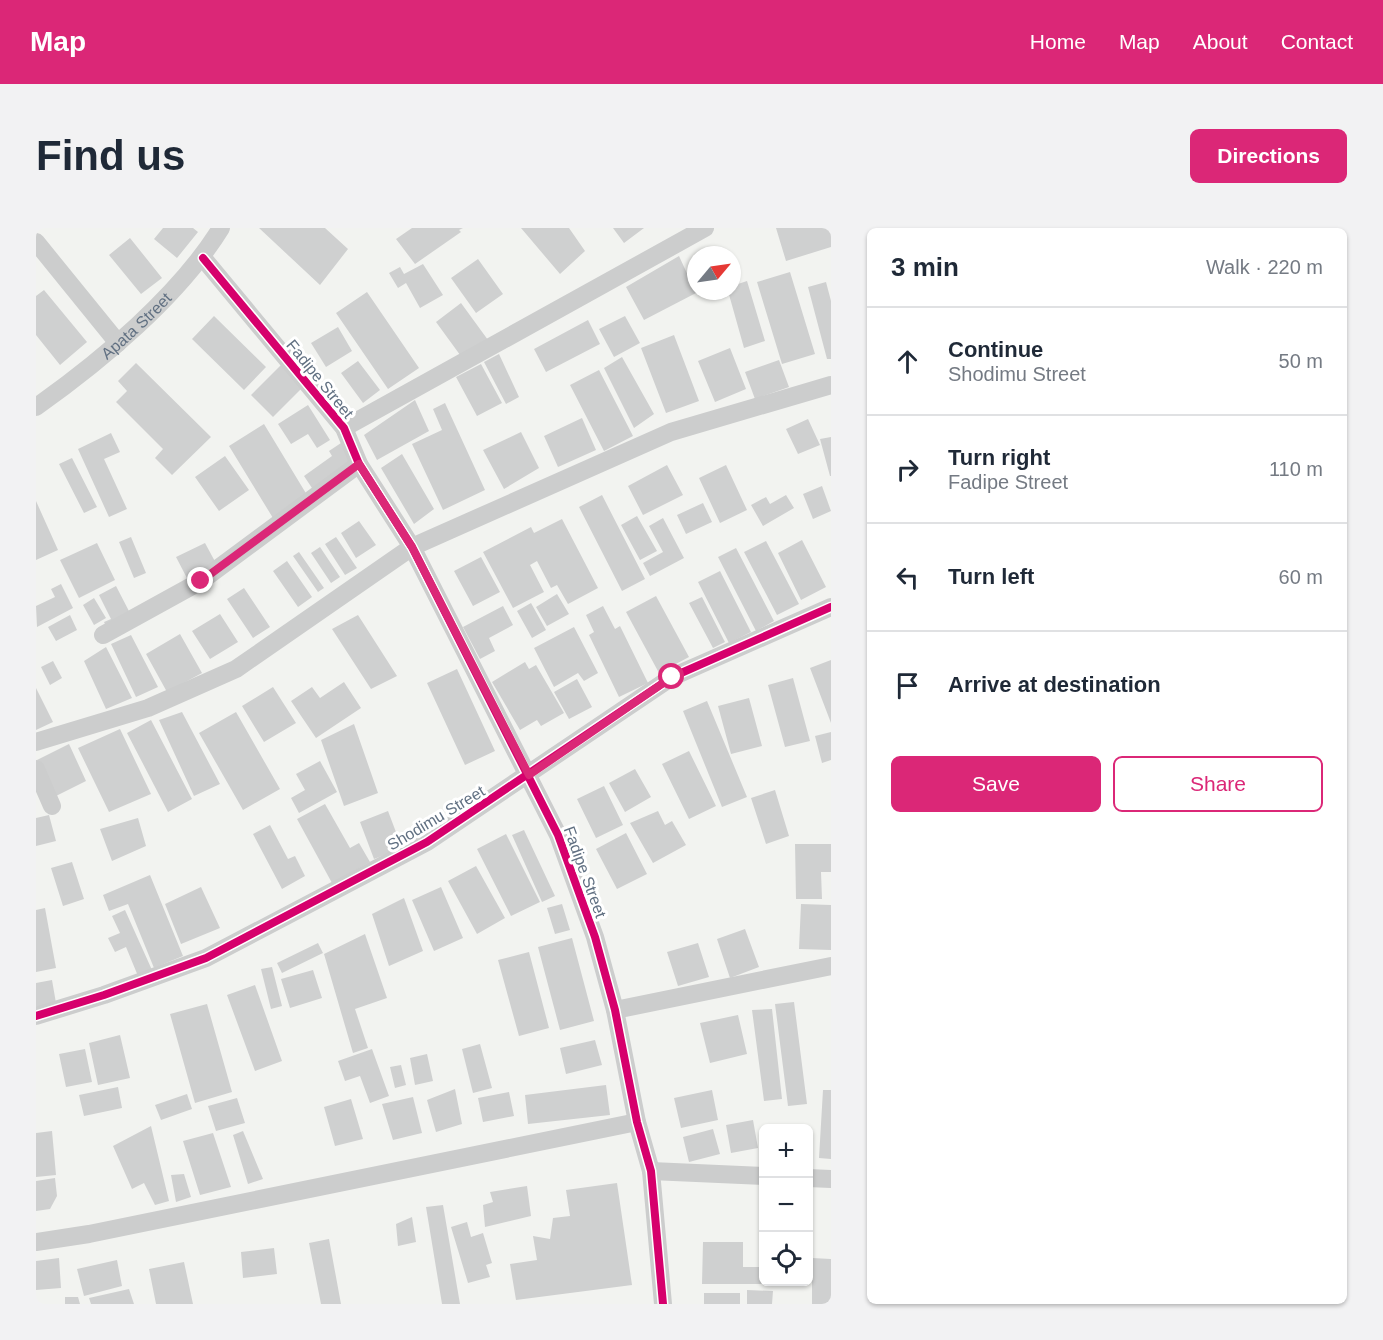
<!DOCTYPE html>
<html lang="en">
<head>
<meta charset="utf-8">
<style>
  :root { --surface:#fff; --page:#f2f2f3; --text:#1f2937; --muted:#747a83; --line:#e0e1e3; --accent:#db2777 }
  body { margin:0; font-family:Helvetica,sans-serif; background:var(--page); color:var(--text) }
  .controls { position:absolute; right:18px; bottom:18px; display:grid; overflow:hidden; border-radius:9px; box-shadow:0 2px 4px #0004 }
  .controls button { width:54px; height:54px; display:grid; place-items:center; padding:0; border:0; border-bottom:2px solid var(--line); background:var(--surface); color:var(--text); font:30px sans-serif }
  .compass { position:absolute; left:651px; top:18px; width:54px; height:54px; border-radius:50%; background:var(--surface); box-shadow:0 2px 4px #0004; rotate:61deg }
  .stop { position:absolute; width:18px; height:18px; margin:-14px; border:4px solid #db2777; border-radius:50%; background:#fff }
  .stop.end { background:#db2777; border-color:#fff; box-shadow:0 2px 6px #0008 }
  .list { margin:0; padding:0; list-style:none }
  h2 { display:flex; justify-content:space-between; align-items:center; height:78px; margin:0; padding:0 24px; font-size:26px }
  h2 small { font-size:20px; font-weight:400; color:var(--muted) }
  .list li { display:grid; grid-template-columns:39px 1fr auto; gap:18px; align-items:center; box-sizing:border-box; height:108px; padding:0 24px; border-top:2px solid var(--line) }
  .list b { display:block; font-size:22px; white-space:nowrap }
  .list p { margin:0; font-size:20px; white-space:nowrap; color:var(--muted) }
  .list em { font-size:20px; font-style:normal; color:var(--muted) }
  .actions { display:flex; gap:12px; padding:18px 24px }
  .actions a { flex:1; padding:14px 0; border:2px solid var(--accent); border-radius:9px; text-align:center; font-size:21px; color:var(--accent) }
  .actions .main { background:var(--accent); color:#fff }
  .icon { flex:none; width:33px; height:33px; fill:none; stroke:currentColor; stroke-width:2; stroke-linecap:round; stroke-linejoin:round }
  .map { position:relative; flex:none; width:795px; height:1076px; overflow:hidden; border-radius:9px }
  header { display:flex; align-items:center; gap:36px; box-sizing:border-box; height:84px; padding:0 30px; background:var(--accent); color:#fff }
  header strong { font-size:28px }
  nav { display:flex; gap:33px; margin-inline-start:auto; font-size:21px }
  .intro { display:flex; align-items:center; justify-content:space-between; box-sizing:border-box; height:144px; padding:0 36px }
  h1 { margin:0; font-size:42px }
  .button { padding:15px 27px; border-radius:9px; background:var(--accent); color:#fff; font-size:21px; font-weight:700 }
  main { display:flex; gap:36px; padding:0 36px }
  aside { flex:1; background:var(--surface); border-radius:9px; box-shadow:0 2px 4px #0004 }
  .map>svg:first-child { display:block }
  .building { fill:#cfd0d0 }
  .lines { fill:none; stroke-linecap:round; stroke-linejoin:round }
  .minor { stroke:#cccdcd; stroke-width:18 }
  .cycleway-casing { stroke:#fff; stroke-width:11 }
  .cycleway { stroke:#d6006c; stroke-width:8 }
  .route { stroke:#db2777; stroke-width:8 }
  .labels { text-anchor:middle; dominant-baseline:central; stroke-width:6; stroke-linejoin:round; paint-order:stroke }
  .street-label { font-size:16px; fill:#617082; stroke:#fff }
</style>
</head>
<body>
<header>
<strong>Map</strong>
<nav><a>Home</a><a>Map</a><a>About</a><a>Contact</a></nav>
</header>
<div class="intro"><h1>Find us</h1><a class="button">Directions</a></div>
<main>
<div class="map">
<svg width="795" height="1076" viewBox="0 0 795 1076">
  <rect width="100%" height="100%" fill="#f2f3f0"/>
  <path class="building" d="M127,0H157L162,4L141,30L118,11Z
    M223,0H289L312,21L284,57Z
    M376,0H427L423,2L425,4L379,36L360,11Z
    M485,0H533L549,23L524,46Z
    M577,0H608L588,15Z
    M740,0H795V19L750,33Z
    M94,10L126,50L105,66L73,27Z
    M643,28L660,65L608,92L590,59Z
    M442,31L467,66L440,85L415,50Z
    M387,36L407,67L384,80L370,55L362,60L353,45L364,39L368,46Z
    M754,44L779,126L746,136L721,54Z
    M711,53L729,113L708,120L692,63H696V58Z
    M790,54L795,73V131H791L772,59Z
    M8,62L51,114L24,137L0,107V68Z
    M331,64L383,140L352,161L300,85Z
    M425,75L452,112L427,131L400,94Z
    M178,88L230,139L208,162L156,111Z
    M589,88L604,115L578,129L563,101Z
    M552,92L564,116L510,144L498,121Z
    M302,99L316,123L290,139L275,115Z
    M638,107L663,173L630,185L605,120Z
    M694,120L710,161L679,174L662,133Z
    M463,126L483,169L470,176L448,134Z
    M586,129L618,186L598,200L568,140Z
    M743,132L753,159L719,171L709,144Z
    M322,133L344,162L327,175L305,145Z
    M100,135L175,209L136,247L119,230L127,221L80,174L91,163L82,153Z
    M246,136L268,158L237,189L215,167Z
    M445,136L466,175L441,188L420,149Z
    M563,142L597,208L568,223L534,157Z
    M379,172L393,203L341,232L328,207Z
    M409,175L449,262L407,282L376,216L406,202L397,181Z
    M272,177L294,212L281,220L272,206L255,216L242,196Z
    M546,190L560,222L522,239L508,208Z
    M772,191L784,217L762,226L750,201Z
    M228,196L271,267L240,295L193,218Z
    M485,204L503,240L468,261L447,222Z
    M75,205L84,224L68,231L91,281L73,289L42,221Z
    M795,209V248H794L784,211Z
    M305,215L320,237L280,266L268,248L296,228L293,223Z
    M366,226L398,281L378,296L345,240Z
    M189,228L213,262L183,283L159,249Z
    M36,230L61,279L48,285L23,236Z
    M631,237L647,267L607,287L592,258Z
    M690,237L711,282L684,295L663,250Z
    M786,258L795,283L777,291L767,266Z
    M566,267L609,351L586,363L543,279Z
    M750,267L758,280L727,298L715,277L730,269L734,276Z
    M0,273L22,322L0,332Z
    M667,275L676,294L650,306L641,287Z
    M601,288L621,323L604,332L585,297Z
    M627,290L648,330L614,348L607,335L627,324L613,298Z
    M526,291L562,360L532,376L521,357L515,360L501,333L494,337L508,364L477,380L447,324L495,299L498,305Z
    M323,293L340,317L320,330L305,305Z
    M95,309L110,345L98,350L83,314Z
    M300,309L321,340L309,347L289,316Z
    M766,312L790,359L765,372L742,325Z
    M730,313L763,376L741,387L708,324Z
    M61,315L79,352L43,370L24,332Z
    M169,315L182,339L153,354L140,329Z
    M284,319L304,349L295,355L275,325Z
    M700,320L738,393L720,403L682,329Z
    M263,324L288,360L282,364L257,328Z
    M445,329L464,364L437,378L418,343Z
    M251,333L276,369L262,379L237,343Z
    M684,343L715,404L693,415L662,354Z
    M25,356L37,380L1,399L0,378L19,369L15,361Z
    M80,358L95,387L71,400L68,394L75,391L63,367Z
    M208,360L234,399L217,410L191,371Z
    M521,366L533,386L511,398L500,379Z
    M620,368L653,429L623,445L590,384Z
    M666,369L689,414L677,420L653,375Z
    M58,370L70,390L58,397L47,377Z
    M495,375L510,402L496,410L481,383Z
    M467,378L477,397L453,410L459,423L444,431L427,399Z
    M567,378L579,401L584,398L612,455L583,469L553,407L558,404L550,387Z
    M184,386L202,414L174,431L156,403Z
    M34,387L41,402L20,413L12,399Z
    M322,387L361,448L335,461L296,401Z
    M538,399L562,445L548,453L542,445L518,459L498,420Z
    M144,406L166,445L131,464L110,426Z
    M95,407L122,459L100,469L75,416Z
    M70,419L96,470L70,481L48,433Z
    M795,432V495L774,440Z
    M17,433L26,450L14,457L5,439Z
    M489,434L493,441L500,437L528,485L505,498L501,492L484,502L456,454Z
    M421,441L459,523L429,537L391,455Z
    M757,450L774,513L749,519L732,457Z
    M541,451L556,479L533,491L518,464Z
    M308,454L325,480L280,510L255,473L276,459L284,470Z
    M237,459L260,495L228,514L206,478Z
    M0,460L17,494L0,502Z
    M713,470L726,518L695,526L682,478Z
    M671,473L711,569L686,579L647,483Z
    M146,484L184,556L158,568L123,492Z
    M200,484L244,561L207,582L163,505Z
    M115,492L156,571L132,584L91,505Z
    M318,496L342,565L308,578L285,512Z
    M84,501L115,566L73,584L42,520Z
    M795,504V532L786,535L779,508Z
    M33,516L50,553L20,568L1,532Z
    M653,523L680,578L653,591L626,536Z
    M284,533L301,564L263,585L255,570L269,562L260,546Z
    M599,541L615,569L589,584L573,555Z
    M568,558L587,597L560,610L541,571Z
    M739,562L753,608L730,616L715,570Z
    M289,576L314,620L323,615L334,634L296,655L261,591Z
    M352,583L366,620L338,631L324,594Z
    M622,583L629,597L636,593L650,617L617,635L594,595Z
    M13,587L20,613L0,618V590Z
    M102,590L110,618L76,633L64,601Z
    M234,597L252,631L259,628L269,648L246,661L217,606Z
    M488,602L519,668L506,674L476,607Z
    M590,605L611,646L581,661L560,621Z
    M470,606L504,674L475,688L441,621Z
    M759,616H795V644H785L786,671H760Z
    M36,634L48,671L27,678L15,640Z
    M440,638L469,690L441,706L412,653Z
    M114,647L147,728L118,740L92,676L73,683L67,667Z
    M165,659L184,700L145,716L129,676Z
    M405,659L427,710L398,723L376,672Z
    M368,670L387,723L353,738L336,686Z
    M526,676L534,702L519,706L511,680Z
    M765,676L795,677V722L763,721Z
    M9,680L20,740L0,744V682Z
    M89,682L116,742L102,748L90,719L79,724L72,710L84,705L76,688Z
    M709,701L723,739L694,750L681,711Z
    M329,706L351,770L319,781L332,820L317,825L288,726Z
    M536,710L558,793L524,802L502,719Z
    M282,715L287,725L246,745L241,735Z
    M662,715L673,749L642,758L631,724Z
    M493,724L513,800L483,808L462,732Z
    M236,739L246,778L235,781L225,741Z
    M277,742L286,770L254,780L245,751Z
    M16,752L20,775L0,779V755Z
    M219,757L246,833L219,843L191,767Z
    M758,774L771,876L752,878L739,776Z
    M171,776L196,864L159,875L134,786Z
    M736,781L746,871L728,873L716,782Z
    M702,787L711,826L674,835L664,795Z
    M84,807L94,850L62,857L53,815Z
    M559,812L566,837L530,846L524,820Z
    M444,816L456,860L437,865L426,821Z
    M49,821L56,854L30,859L23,826Z
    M336,821L353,868L334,875L324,848L309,853L302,833Z
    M391,826L397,853L379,857L374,830Z
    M365,837L370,857L359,860L354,839Z
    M570,857L574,887L492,896L489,867Z
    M82,859L86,880L48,888L43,867Z
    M419,861L426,896L400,904L391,872Z
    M676,862L682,892L645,900L638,870Z
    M787,862H795V931L783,930Z
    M473,864L478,888L447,894L442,870Z
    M151,866L156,881L125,892L119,877Z
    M377,869L386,905L357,912L346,876Z
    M201,870L209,895L180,903L172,878Z
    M315,871L327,911L299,918L288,879Z
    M717,892L722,920L695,925L690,897Z
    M115,898L133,973L119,977L108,955L96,961L77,918Z
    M677,901L684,926L653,934L647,909Z
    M16,903L20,947L0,949V905Z
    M207,903L227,951L212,956L197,907Z
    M177,905L195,959L164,967L147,913Z
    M148,946L155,969L140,974L135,947Z
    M19,950L21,968L14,981L0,983V953Z
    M581,955L596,1057L480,1072L474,1036L501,1032L497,1008L514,1011L517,990L534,988L530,962Z
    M491,958L495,988L449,999L447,977L457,974L454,964Z
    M407,977L424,1076H406L390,979Z
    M376,989L380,1014L362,1018L360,996Z
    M431,994L435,1009L447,1005L456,1035L450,1037L454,1049L432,1055L415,999Z
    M293,1011L305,1076H285L273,1015Z
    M667,1014H707V1039H728V1054H757V1056H666Z
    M238,1020L241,1046L207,1050L205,1024Z
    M23,1030L25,1060L0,1062V1033Z
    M776,1030L795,1031V1076H776Z
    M81,1032L86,1058L48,1068L41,1041Z
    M148,1034L157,1076H120L113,1041Z
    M93,1061L98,1076H55L53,1070Z
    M711,1062L737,1063L736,1076H711Z
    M668,1065H704V1076H668Z
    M29,1069H42L44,1076H29Z"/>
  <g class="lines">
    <g class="minor">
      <path d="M0,14L82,115"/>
      <path d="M167,30L308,200L323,236L376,319L522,607L559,709L579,782L601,894L615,943L627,1076"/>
      <path id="s1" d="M0,179C65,133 143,68 185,0"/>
      <path d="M308,200L669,0"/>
      <path d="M67,407L165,353L323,236"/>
      <path d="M0,514L112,480L200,441L376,319L635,204L795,157"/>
      <path d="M0,541L16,578"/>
      <path d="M579,782L795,738"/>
      <path d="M0,788L68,767L170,730L391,614L636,449L795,379"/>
      <path d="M615,943L728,948"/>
      <path d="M772,950L795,951"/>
      <path d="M0,1014L53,1006L601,894"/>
    </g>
    <g class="cycleway-casing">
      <path id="cycleway" d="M167,30L308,200L323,236L376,319L522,607L559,709L579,782L601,894L615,943L627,1076
        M0,788L68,767L170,730L391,614L636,449L795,379"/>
    </g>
    <use href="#cycleway" class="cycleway"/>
  </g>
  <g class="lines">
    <path class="route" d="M165,353L323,236L376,319L493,547L636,449"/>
  </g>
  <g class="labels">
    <g class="street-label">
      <text stroke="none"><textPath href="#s1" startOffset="129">Apata Street</textPath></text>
      <text transform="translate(284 151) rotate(51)">Fadipe Street</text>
      <text transform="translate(400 590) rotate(-31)">Shodimu Street</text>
      <text transform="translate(549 644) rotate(70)">Fadipe Street</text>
    </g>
  </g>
</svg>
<div class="controls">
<button>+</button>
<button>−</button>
<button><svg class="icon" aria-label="locate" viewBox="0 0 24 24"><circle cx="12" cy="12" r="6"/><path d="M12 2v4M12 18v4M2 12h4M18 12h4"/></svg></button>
</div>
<svg class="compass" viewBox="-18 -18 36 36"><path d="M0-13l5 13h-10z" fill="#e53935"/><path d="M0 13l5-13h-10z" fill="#747a83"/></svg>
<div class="stop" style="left:636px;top:449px"></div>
<div class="stop end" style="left:165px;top:353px"></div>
</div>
<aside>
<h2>3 min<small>Walk · 220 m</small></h2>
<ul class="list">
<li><svg class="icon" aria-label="ahead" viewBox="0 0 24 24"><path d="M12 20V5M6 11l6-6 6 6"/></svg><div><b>Continue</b><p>Shodimu Street</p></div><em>50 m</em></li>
<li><svg class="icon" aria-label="right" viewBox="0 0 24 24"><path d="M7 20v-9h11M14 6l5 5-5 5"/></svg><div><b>Turn right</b><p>Fadipe Street</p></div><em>110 m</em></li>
<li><svg class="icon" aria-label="left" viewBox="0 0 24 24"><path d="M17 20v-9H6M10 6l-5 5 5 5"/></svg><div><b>Turn left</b></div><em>60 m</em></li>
<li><svg class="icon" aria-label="arrive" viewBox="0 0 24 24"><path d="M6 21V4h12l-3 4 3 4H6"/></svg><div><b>Arrive at destination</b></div></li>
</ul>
<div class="actions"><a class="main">Save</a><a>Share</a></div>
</aside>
</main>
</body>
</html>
